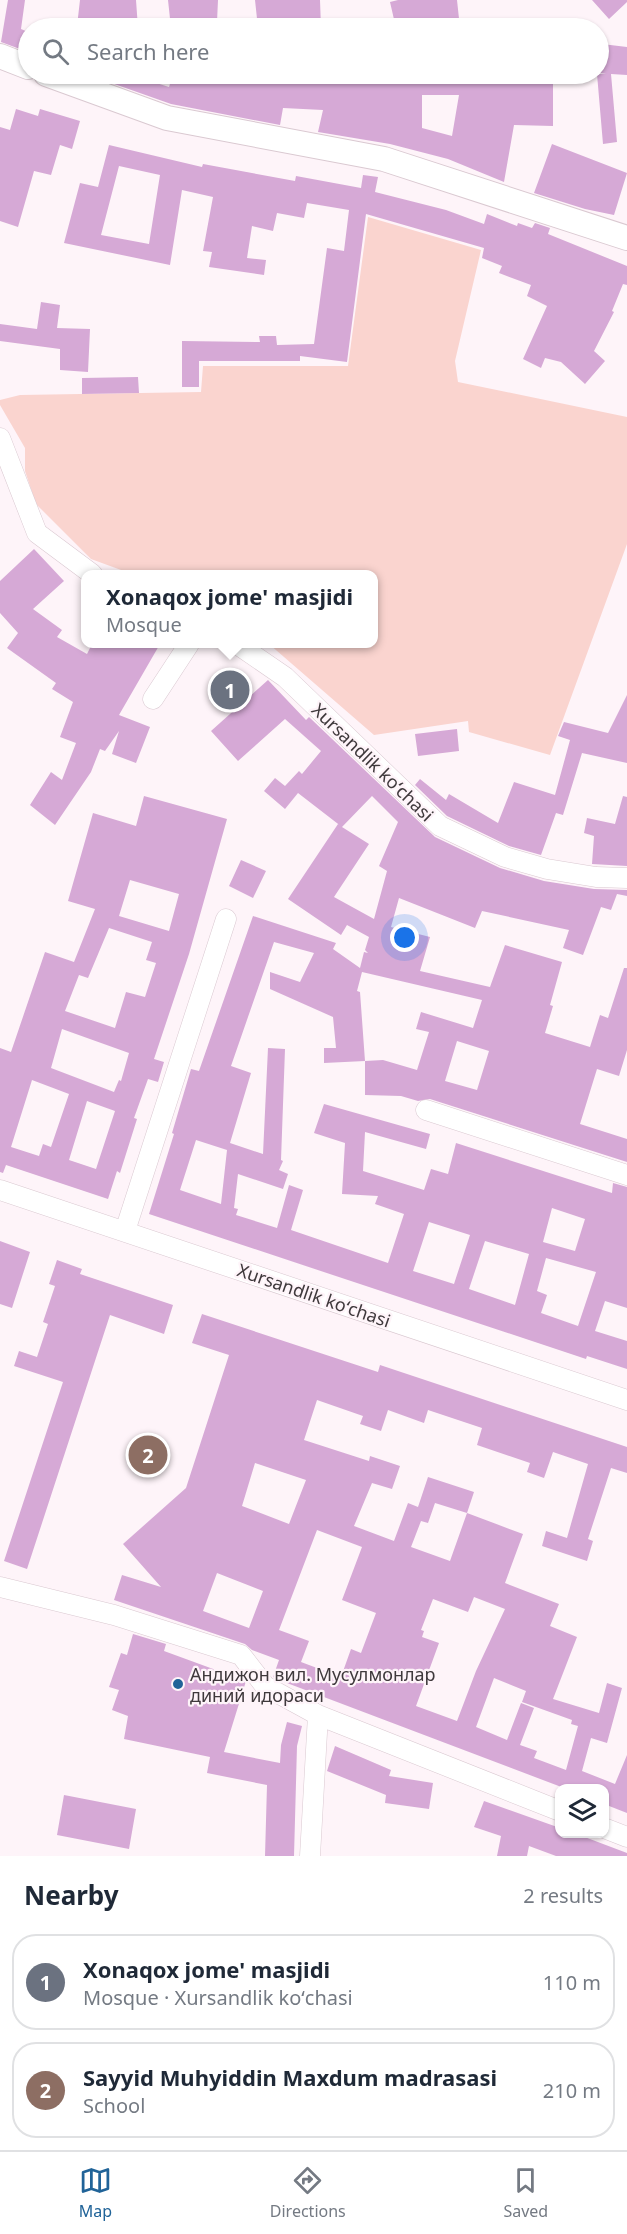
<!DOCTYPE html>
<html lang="en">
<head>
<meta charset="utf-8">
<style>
  :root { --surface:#fff; --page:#f6f6f7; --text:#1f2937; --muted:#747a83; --line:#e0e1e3; --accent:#206398 }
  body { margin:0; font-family:"Noto Sans",sans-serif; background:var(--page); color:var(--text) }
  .controls { position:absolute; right:18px; bottom:18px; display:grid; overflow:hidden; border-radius:12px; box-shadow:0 2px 4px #0004 }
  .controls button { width:54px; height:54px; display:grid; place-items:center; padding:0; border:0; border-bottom:2px solid var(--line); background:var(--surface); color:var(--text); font:30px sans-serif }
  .you { position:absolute; left:405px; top:938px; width:21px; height:21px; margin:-15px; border:4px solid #fff; border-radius:50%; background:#1a73e8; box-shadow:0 0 0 9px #1a73e833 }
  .badge { display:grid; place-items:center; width:39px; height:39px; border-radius:50%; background:var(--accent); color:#fff; font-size:20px; font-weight:700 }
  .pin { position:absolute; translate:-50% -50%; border:3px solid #fff; box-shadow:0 2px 6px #0006 }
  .popup { position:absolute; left:81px; top:570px; width:297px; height:78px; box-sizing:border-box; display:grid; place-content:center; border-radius:12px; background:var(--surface); filter:drop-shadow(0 2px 4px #0005); font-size:20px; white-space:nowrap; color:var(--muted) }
  .popup b { font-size:22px; color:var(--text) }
  .popup::after { content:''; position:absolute; left:50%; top:100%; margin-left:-12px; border:12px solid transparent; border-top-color:var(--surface) }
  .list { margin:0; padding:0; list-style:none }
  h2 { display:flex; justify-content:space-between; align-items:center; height:78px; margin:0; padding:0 24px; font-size:26px }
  h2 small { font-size:20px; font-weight:400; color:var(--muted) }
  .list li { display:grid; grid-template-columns:39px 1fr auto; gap:18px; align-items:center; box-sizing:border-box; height:96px; margin:0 12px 12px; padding:0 12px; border:2px solid var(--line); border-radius:24px }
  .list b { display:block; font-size:22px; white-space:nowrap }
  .list p { margin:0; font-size:20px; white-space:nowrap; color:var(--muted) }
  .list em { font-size:20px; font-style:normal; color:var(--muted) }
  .icon { flex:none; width:33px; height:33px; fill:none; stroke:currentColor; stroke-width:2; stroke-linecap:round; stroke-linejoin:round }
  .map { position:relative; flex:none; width:627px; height:1856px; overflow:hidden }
  .search { position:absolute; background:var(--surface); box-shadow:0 2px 4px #0004; left:18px; right:18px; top:18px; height:66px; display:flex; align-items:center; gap:15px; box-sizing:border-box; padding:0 21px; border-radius:33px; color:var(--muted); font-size:22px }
  .sheet { height:294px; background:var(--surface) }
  nav { display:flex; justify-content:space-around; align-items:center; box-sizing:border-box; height:84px; border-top:2px solid var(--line); background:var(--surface); font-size:16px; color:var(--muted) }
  nav a { display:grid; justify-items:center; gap:3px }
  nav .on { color:var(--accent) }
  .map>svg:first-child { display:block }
  .green { fill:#fad4cf }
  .building { fill:#d6a9d6; fill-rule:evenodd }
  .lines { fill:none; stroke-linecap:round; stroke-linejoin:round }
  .minor-casing { stroke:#dac9d1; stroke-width:21 }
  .tertiary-casing { stroke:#dac9d1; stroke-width:26 }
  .minor { stroke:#fff; stroke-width:20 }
  .tertiary { stroke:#fff; stroke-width:24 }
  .poi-dot { fill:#206398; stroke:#fef4f9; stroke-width:2 }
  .labels { text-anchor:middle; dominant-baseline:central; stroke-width:4.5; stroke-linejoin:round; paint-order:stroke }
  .street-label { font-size:18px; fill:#3f393c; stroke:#fef4f9 }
  .poi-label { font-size:18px; fill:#3f393c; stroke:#fef4f9; text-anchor:start }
</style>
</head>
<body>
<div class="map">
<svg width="627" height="1856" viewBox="0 0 627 1856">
  <rect width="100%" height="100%" fill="#fef4f9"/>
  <path class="green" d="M368,217L481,250L455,361L458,382L627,417V544L550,755L469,732L468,721L374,735L269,644H374V574H132L91,559L36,504L25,471V448L0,405V400L20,395L201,392L203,366H348Z"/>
  <path class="building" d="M8,0H25L21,29L28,32V52L1,42Z
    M80,0H136L138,28L77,26Z
    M168,0H218L217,22H207L205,28H171Z
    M255,0H320L321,28H258Z
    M398,0H457L460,28H439L438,18L396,28L390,2Z
    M592,0H627V2L609,19Z
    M602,44L627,47V75L611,74L617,142L603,144L597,74H606L600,73Z
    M86,74H128L169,87L173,74H450V80L503,82V74H539L553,75V126L514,125L504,182L448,159L390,144L318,132L323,110L283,108L280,125L171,104ZM422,95H459L452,136L422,128Z
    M16,109L38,116L40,109L80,121L72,149L60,145L51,175L34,171L18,227L0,221V127L10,130Z
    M552,144L627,173L614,215L585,209L534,193Z
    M109,145L202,167L203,164L295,181L296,176L361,188L363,175L378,177L375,192L446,210L484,224L487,214L517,226L518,223L532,228L535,223L550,228L548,234L627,266V285L623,284L612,311L614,312L594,351L605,361L585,384L561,362L545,358L541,368L523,359L547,306L527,296L531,285L499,273L502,266L482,258L484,248L366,214L347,362L300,356V361H199V387H182V341L260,342L259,336H276L277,345L314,344L327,248L344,251L349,210L307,203L304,218L277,213L273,231L252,226L247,258L266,260L264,275L209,267L212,252L203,251L213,197L182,190L170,265L64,243L80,183L98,187ZM119,166L160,175L149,244L101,235Z
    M41,302L60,305L57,328L90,329L88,372L60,370V349L0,341V324L37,329Z
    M138,377L139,393L82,394V378Z
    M34,549L64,581L33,609L62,630L57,637L87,654L92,644H160L119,715L150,727L136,763L112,754L119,731L105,751L100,749L91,772L55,825L30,805L51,772L62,780L76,743L60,737L73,702L52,689L56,683L7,648L18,633L0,613V581Z
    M268,680L306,720L309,717L435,837L500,868L544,881L594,889L627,890V896L617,894L611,910L601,907L583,955L563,948L569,930L482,911L475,928L399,898L391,927L430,937L420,971L490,987L505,945L562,962L550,1005L553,1006L545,1033L590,1047L600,1015L608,1018L624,968H627V1050L619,1076L597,1069L580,1124L627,1139V1162L430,1099L418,1101L401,1096L365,1095V1061L324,1063V1048H336L333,1017L270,989V972L300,982L314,953L274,942L231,1066L251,1073L230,1143L263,1154L268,1048L285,1049L281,1160L283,1161L279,1170L288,1174L283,1189L238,1174L234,1208L238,1209L236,1215L277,1228L289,1185L303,1190L291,1230L388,1263L404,1214L375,1204L378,1196L342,1194L345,1143L314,1133L324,1104L430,1134L426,1149L365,1132L363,1171L424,1190L431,1169L448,1174L456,1143L612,1193L613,1183L627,1187V1308L605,1301L595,1331L627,1341V1369L587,1356L586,1359L149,1214L174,1134L172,1133L191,1069L199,1071L253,916L336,943L333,949L360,968L364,952L368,953L365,950L369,937L347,925L341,935L288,899L338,824L342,827L298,793L285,809L264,791L275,778L285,786L299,771L302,774L321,751L285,719L238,761L211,731ZM372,796L398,822L379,866L387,871L374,919L334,897L369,844L342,827ZM362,972L482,1000L473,1028L421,1012L416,1029L429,1032L417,1070L383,1060L365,1061L360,992L357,991ZM457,1041L489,1051L477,1090L445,1081ZM196,1140L227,1150L221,1204L180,1190ZM552,1208L585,1219L575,1251L543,1242ZM429,1222L470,1235L454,1284L413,1271ZM485,1241L529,1254L515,1305L469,1289ZM546,1258L596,1272L578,1326L541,1313L547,1295L537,1291Z
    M627,695V763L582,753L563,815L556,813L541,855L509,846L447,816L415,785L420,779L446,800L449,794L498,823L514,782L555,795L570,740L558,736L564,722L608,733Z
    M457,729L459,751L418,756L415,734Z
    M144,796L227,819L189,954L154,1059L164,1062L158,1082L148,1079L134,1118L137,1119L120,1173L117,1171L108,1199L6,1165L3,1173L0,1172V1048L11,1052L45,952L74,962L95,909L68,901L93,813L136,826ZM130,880L179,894L169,931L119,916ZM109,928L152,942L146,960L156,963L145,997L126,992L115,1028L65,1011L79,975L88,978ZM62,1029L129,1053L121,1081L119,1080L114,1092L51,1068ZM32,1080L69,1094L51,1147L43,1144L39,1156L11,1147ZM87,1101L115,1111L96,1169L69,1160Z
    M623,796L627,797V866L592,864L594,836L584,833L587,818L615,824Z
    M241,860L266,871L253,898L229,886Z
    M0,1241L30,1252L12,1308L0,1304Z
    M57,1260L82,1269L80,1274L173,1305L164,1334L110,1315L27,1569L4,1561L63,1382L14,1366L19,1351L37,1357L48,1324L43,1322L55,1286L49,1284Z
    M202,1314L378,1372L380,1365L627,1447V1473L611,1468L588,1539L593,1541L587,1561L542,1546L546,1531L567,1538L588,1464L553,1452L544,1478L527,1472L530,1463L477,1445L482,1428L428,1410L424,1423L388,1410L381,1431L360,1424L363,1416L317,1400L304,1440L369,1461L370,1456L400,1466L392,1489L372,1483L354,1526L394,1541L408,1503L418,1507L428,1477L474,1492L467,1513L523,1534L505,1583L559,1604L550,1626L577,1637L553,1699L599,1713L607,1683L622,1688L607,1743L591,1738L582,1771L615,1784L627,1755V1813L604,1804V1788H564L279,1680L273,1677L279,1660L252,1650L245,1644L114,1600L122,1575L161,1587L123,1544L186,1488L229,1355L192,1343ZM255,1463L306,1480L289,1524L242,1506ZM435,1503L467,1513L450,1561L411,1547L421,1521L428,1523ZM317,1530L362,1547L342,1600L376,1613L361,1653L351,1649L341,1677L301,1662L309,1641L279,1630ZM217,1573L263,1591L249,1628L203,1611ZM474,1597L505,1609L476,1671L457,1721L416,1706L439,1643L422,1637L424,1631L421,1630L433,1599L468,1612ZM494,1678L526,1691L522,1702L572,1720L571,1724L578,1726L566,1770L534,1758L537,1751L520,1745L534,1708L521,1703L507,1740L476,1727Z
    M133,1634L166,1644L164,1651L246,1681L224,1752L280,1763L281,1745L287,1722L302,1726L297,1746L294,1856H265L267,1785L207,1773L210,1757L124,1739L128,1716L112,1710L119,1690L109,1687L121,1653L127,1655Z
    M335,1746L391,1770L389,1776L433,1783L429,1809L385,1803L386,1795L327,1771Z
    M64,1795L136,1809L129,1849L57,1835Z
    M484,1801L560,1828V1833H574L627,1853V1856H556L529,1846L527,1856H497L501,1836L474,1827Z"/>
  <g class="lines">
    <g class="minor-casing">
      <path id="minor" d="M0,438L37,533L92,574
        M237,644L285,677L440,826L505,857L547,869L596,877L627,878
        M153,699L189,644
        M426,1110L627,1175
        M0,1190L627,1400
        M125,1231L226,919
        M0,1587L114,1615L241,1655L265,1686L318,1715L560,1811
        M604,1828L627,1837
        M310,1856L318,1715"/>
    </g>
    <g class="tertiary-casing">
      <path id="tertiary" d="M0,56L28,67
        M46,74L167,118L384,159L627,238"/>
    </g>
    <use href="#minor" class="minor"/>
    <use href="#tertiary" class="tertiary"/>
  </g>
  <circle class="poi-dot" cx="178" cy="1684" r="6"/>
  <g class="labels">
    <g class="street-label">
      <text transform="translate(373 762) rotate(44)">Xursandlik koʻchasi</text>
      <text transform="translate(314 1295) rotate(19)">Xursandlik koʻchasi</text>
    </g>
    <g class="poi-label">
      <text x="190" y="1674">Андижон вил. Мусулмонлар<tspan x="190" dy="21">диний идораси</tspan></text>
    </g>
  </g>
</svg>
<div class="controls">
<button><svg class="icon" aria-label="layers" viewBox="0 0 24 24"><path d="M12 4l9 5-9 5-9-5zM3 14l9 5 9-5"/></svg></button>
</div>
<div class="you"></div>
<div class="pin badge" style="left:230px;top:690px;background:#6b7280">1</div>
<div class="popup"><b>Xonaqox jome' masjidi</b>Mosque</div>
<div class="pin badge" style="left:148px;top:1455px;background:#8d6e63">2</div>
<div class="search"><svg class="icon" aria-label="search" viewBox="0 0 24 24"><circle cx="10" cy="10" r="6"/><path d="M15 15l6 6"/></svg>Search here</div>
</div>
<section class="sheet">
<h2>Nearby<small>2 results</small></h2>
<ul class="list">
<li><span class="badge" style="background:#6b7280">1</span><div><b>Xonaqox jome' masjidi</b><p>Mosque · Xursandlik koʻchasi</p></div><em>110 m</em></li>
<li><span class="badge" style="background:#8d6e63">2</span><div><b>Sayyid Muhyiddin Maxdum madrasasi</b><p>School</p></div><em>210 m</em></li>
</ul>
</section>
<nav>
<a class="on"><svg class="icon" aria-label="map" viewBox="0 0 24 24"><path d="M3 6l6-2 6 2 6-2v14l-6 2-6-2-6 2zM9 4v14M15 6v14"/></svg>Map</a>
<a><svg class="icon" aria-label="directions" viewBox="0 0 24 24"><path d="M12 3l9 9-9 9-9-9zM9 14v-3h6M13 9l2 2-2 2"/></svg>Directions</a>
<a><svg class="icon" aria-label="saved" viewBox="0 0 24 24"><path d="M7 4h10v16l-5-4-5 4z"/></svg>Saved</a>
</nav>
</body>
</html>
